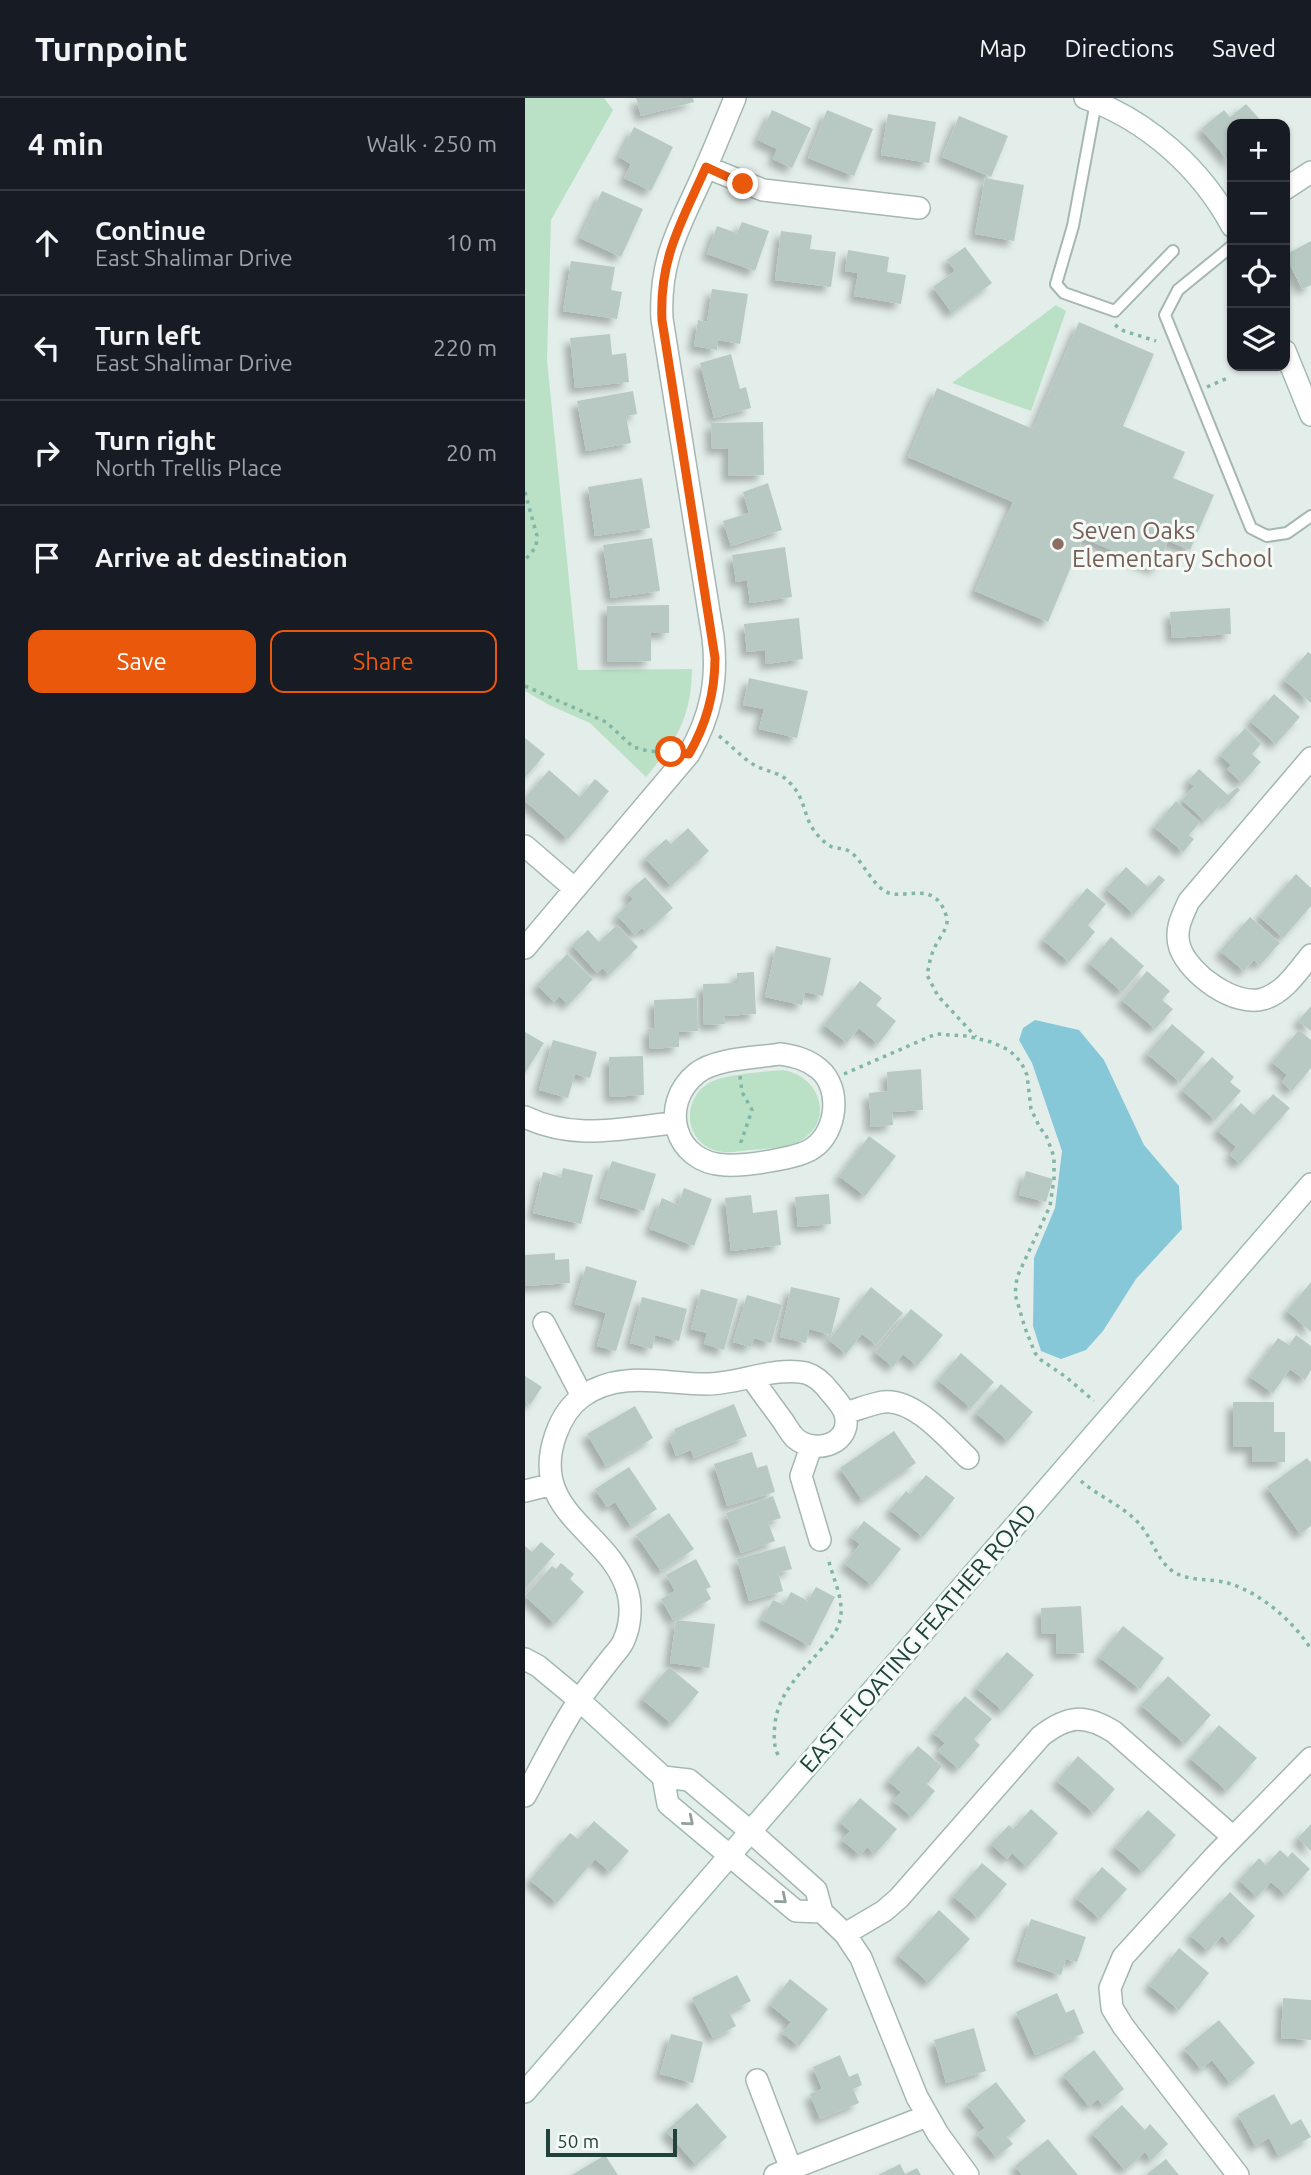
<!DOCTYPE html>
<html lang="en">
<head>
<meta charset="utf-8">
<style>
  :root { --surface:#171b24; --page:#20242c; --text:#f1f3f6; --muted:#9ea1a6; --line:#363941; --accent:#ea580c }
  body { margin:0; font-family:Ubuntu,sans-serif; background:var(--page); color:var(--text) }
  .controls { position:absolute; right:21px; top:21px; display:grid; overflow:hidden; border-radius:14px; box-shadow:0 2px 5px #0004 }
  .controls button { width:63px; height:63px; display:grid; place-items:center; padding:0; border:0; border-bottom:2px solid var(--line); background:var(--surface); color:var(--text); font:35px sans-serif }
  .scale { position:absolute; left:21px; bottom:18px; width:131px; box-sizing:border-box; padding-left:7px; border:4px solid #21423a; border-top:0; font-size:19px; line-height:24px; white-space:nowrap; color:#21423a; -webkit-text-stroke:5px #f4faf7; paint-order:stroke }
  .stop { position:absolute; width:21px; height:21px; margin:-16px; border:5px solid #ea580c; border-radius:50%; background:#fff }
  .stop.end { background:#ea580c; border-color:#fff; box-shadow:0 2px 7px #0008 }
  .list { margin:0; padding:0; list-style:none }
  h2 { display:flex; justify-content:space-between; align-items:center; height:91px; margin:0; padding:0 28px; font-size:30px }
  h2 small { font-size:23px; font-weight:400; color:var(--muted) }
  .list li { display:grid; grid-template-columns:46px 1fr auto; gap:21px; align-items:center; box-sizing:border-box; height:105px; padding:0 28px; border-top:2px solid var(--line) }
  .list b { display:block; font-size:26px; white-space:nowrap }
  .list p { margin:0; font-size:23px; white-space:nowrap; color:var(--muted) }
  .list em { font-size:23px; font-style:normal; color:var(--muted) }
  .actions { display:flex; gap:14px; padding:21px 28px }
  .actions a { flex:1; padding:16px 0; border:2px solid var(--accent); border-radius:14px; text-align:center; font-size:24px; color:var(--accent) }
  .actions .main { background:var(--accent); color:#fff }
  .icon { flex:none; width:38px; height:38px; fill:none; stroke:currentColor; stroke-width:2; stroke-linecap:round; stroke-linejoin:round }
  .map { position:relative; flex:none; width:786px; height:2077px; overflow:hidden }
  header { display:flex; align-items:center; gap:42px; box-sizing:border-box; height:98px; padding:0 35px; background:var(--surface); border-bottom:2px solid var(--line) }
  header strong { font-size:33px }
  nav { display:flex; gap:38px; margin-inline-start:auto; font-size:24px }
  main { display:flex }
  aside { flex:1; background:var(--surface) }
  .map>svg:first-child { display:block }
  .green { fill:#bae1c6 }
  .water { fill:#87c8d8 }
  .building { fill:#b8c9c3; filter:url(#shadow) }
  .lines { fill:none; stroke-linecap:round; stroke-linejoin:round }
  .lane-casing { stroke:#a5b7b2; stroke-width:14 }
  .street-casing { stroke:#a5b7b2; stroke-width:24 }
  .secondary-casing { stroke:#a0bbb3; stroke-width:24 }
  .path { stroke:#81b5a6; stroke-width:3.5; stroke-dasharray:3.5 5; stroke-linecap:butt }
  .lane { stroke:#fff; stroke-width:10 }
  .street { stroke:#fff; stroke-width:21 }
  .secondary { stroke:#fff; stroke-width:21 }
  .oneway { stroke:#90a09c }
  .route { stroke:#ea580c; stroke-width:9 }
  .education-dot { fill:#8d6e63; stroke:#f4faf7; stroke-width:2.5 }
  .labels { text-anchor:middle; dominant-baseline:central; stroke-width:6; stroke-linejoin:round; paint-order:stroke }
  .education-label { font-size:24px; fill:#785e54; stroke:#f4faf7; text-anchor:start }
  .street-label { font-size:24px; fill:#21423a; stroke:#f4faf7 }
</style>
</head>
<body>
<header>
<strong>Turnpoint</strong>
<nav><a>Map</a><a>Directions</a><a>Saved</a></nav>
</header>
<main>
<aside>
<h2>4 min<small>Walk · 250 m</small></h2>
<ul class="list">
<li><svg class="icon" aria-label="ahead" viewBox="0 0 24 24"><path d="M12 20V5M6 11l6-6 6 6"/></svg><div><b>Continue</b><p>East Shalimar Drive</p></div><em>10 m</em></li>
<li><svg class="icon" aria-label="left" viewBox="0 0 24 24"><path d="M17 20v-9H6M10 6l-5 5 5 5"/></svg><div><b>Turn left</b><p>East Shalimar Drive</p></div><em>220 m</em></li>
<li><svg class="icon" aria-label="right" viewBox="0 0 24 24"><path d="M7 20v-9h11M14 6l5 5-5 5"/></svg><div><b>Turn right</b><p>North Trellis Place</p></div><em>20 m</em></li>
<li><svg class="icon" aria-label="arrive" viewBox="0 0 24 24"><path d="M6 21V4h12l-3 4 3 4H6"/></svg><div><b>Arrive at destination</b></div></li>
</ul>
<div class="actions"><a class="main">Save</a><a>Share</a></div>
</aside>
<div class="map">
<svg width="786" height="2077" viewBox="0 0 786 2077">
  <defs>
    <filter id="shadow"><feDropShadow dx="-6" dy="6" stdDeviation="3.5" flood-color="#0004"/></filter>
  </defs>
  <rect width="100%" height="100%" fill="#e3eeea"/>
  <path class="green" d="M0,0H79L88,12L26,122L22,262L53,572L167,571C166,620 152,642 121,679L65,625L24,607L0,593Z
    M531,207L541,213L506,313L427,285Z
    M257,972C296,977 311,1025 273,1044C259,1051 232,1051 215,1053C204,1055 194,1055 184,1050C158,1037 159,999 184,985C199,976 238,974 257,972Z"/>
  <path class="water" d="M510,922L554,932L579,962L619,1047L654,1088L657,1131L611,1181L578,1233L561,1252L536,1261L516,1253L508,1228L509,1160L530,1110L537,1053L507,965L494,942L498,930Z"/>
  <path class="building" d="M111,0H168L169,4L116,18Z
    M721,6L739,26H707V67L676,31L699,12L705,19Z
    M247,12L286,30L267,70L248,61L252,51L233,42Z
    M302,12L348,31L329,78L283,60Z
    M363,16L411,24L404,65L356,57Z
    M434,18L483,38L466,79L417,59Z
    M109,29L148,49L126,93L99,80L106,66L94,59Z
    M460,80L499,87L489,143L450,136Z
    M77,93L118,111L96,159L55,140Z
    M217,124L244,133L230,173L182,156L192,128L212,135Z
    M256,133L287,137L285,151L311,154L306,189L250,182Z
    M786,143V187L777,191L760,157Z
    M440,149L467,185L427,215L408,189L430,173L422,162Z
    M323,152L364,159L362,174L381,177L376,206L329,198L333,175L320,173Z
    M46,163L90,169L86,192L97,194L92,221L38,213Z
    M187,191L223,196L215,246L193,242L192,252L169,248L173,222L182,224Z
    M554,224L629,256L598,328L660,354L648,380L689,397L665,452L643,443L631,471L558,440L523,524L450,493L488,404L383,359L412,290L508,331Z
    M85,236L87,257L101,255L104,284L50,290L45,240Z
    M206,256L215,291L221,289L226,310L189,320L175,265Z
    M108,293L112,316L101,318L106,345L61,353L52,303Z
    M238,324L239,377L203,378V350L187,351L186,325Z
    M117,380L125,430L70,438L63,389Z
    M243,385L257,432L206,448L198,423L224,415L218,394Z
    M127,440L135,493L86,500L78,447Z
    M260,449L267,499L225,505L222,482L211,484L207,457Z
    M144,507V535H126V563L82,564V508Z
    M705,510L706,536L647,540L645,514Z
    M274,520L278,561L241,566L240,552L222,554L219,526Z
    M783,554L786,556V605L759,582Z
    M224,580L283,593L272,640L234,631L239,611L218,607Z
    M749,596L775,619L751,646L725,623Z
    M720,630L736,646L727,656L736,664L717,685L702,671L706,667L695,657Z
    M0,640L20,656L0,680Z
    M674,671L703,697L712,689L715,692L702,706L699,703L680,723L657,702L669,688L663,683Z
    M24,672L55,699L70,681L84,693L43,741L0,703V700Z
    M651,703L675,724L664,737L669,741L658,754L629,729Z
    M163,730L184,753L146,788L120,760L141,741L146,746Z
    M601,769L623,789L634,777L640,782L609,816L581,791Z
    M771,776L786,790V808L758,840L734,818Z
    M120,779L148,810L121,834L117,830L110,837L92,817L108,801L102,795Z
    M562,790L581,806L563,827L570,834L544,864L518,842Z
    M725,819L755,845L735,867L729,862L719,873L695,853Z
    M92,827L113,849L84,877L78,870L72,875L47,847L63,832L74,844Z
    M586,839L619,868L597,894L564,865Z
    M251,848L306,860L298,898L280,894L277,907L240,899Z
    M42,856L68,881L43,907L34,898L29,904L12,887Z
    M622,873L645,893L637,902L648,911L630,931L597,902Z
    M229,874L231,916L199,918L200,926L179,927L178,886L212,885V875Z
    M335,883L357,900L351,907L371,923L353,946L334,930L322,945L299,927Z
    M172,900L173,933L154,934V949L125,951L124,931L130,930L129,902Z
    M786,908V933L773,923Z
    M647,926L680,954L655,984L622,956Z
    M774,932L786,942V970L767,993L757,984L762,977L747,964Z
    M0,934L19,945L0,975Z
    M28,942L72,954L65,980L50,976L43,1000L14,992Z
    M118,958L119,997L85,999L84,959Z
    M687,959L709,979L705,984L716,993L690,1022L657,992Z
    M396,971L398,1012L367,1014L368,1027L346,1029L344,995L363,993L362,974Z
    M748,996L765,1010L715,1066L705,1057L711,1049L692,1032L716,1005L729,1017Z
    M344,1038L371,1058L340,1098L314,1078Z
    M87,1063L131,1076L119,1113L75,1100Z
    M38,1070L68,1077L56,1126L8,1115L18,1074L36,1079Z
    M501,1073L528,1081L521,1104L494,1097Z
    M159,1090L187,1101L169,1148L125,1131L137,1100L153,1107Z
    M304,1096L306,1126L273,1129L270,1099Z
    M226,1097L228,1115L252,1112L256,1147L206,1153L200,1100Z
    M30,1155V1162L44,1161L45,1185L0,1188V1157Z
    M61,1168L112,1183L91,1253L72,1248L81,1215L50,1206Z
    M786,1184V1234L762,1213Z
    M266,1189L315,1200L306,1237L284,1231L281,1245L255,1239Z
    M346,1189L378,1215L351,1247L337,1236L321,1256L304,1242Z
    M176,1191L213,1201L199,1252L179,1246L182,1235L166,1231Z
    M222,1197L257,1207L246,1245L229,1240L226,1249L208,1244Z
    M117,1199L162,1211L154,1243L130,1237L127,1251L105,1245Z
    M386,1211L418,1237L392,1268L378,1256L368,1269L350,1254Z
    M771,1237L786,1248V1272L780,1282L765,1271L748,1295L725,1279L753,1240L764,1247Z
    M436,1255L469,1284L446,1310L413,1282Z
    M0,1278L17,1289L5,1307L0,1303Z
    M476,1286L508,1314L483,1343L451,1315Z
    M708,1304H749V1334H760V1364H727V1349H708Z
    M209,1306L222,1338L169,1360L166,1352L151,1358L144,1339L151,1336L149,1331Z
    M110,1308L128,1340L81,1368L62,1336Z
    M369,1333L391,1365L337,1402L315,1370Z
    M227,1354L232,1370L242,1367L250,1394L202,1408L189,1366Z
    M782,1360L786,1365V1428L775,1436L742,1389Z
    M104,1369L132,1411L106,1428L90,1404L82,1409L70,1391Z
    M401,1377L430,1400L398,1439L365,1412L381,1393L385,1396Z
    M248,1398L256,1420L243,1424L250,1443L216,1455L201,1415Z
    M144,1415L169,1451L136,1473L111,1437Z
    M339,1423L376,1451L347,1487L320,1466L335,1446L326,1439Z
    M16,1444L30,1456L0,1491V1448L7,1454Z
    M260,1448L267,1471L253,1475L258,1493L224,1503L212,1461Z
    M171,1461L186,1489L181,1491L186,1501L148,1522L136,1501L150,1493L141,1477Z
    M36,1465L49,1476L45,1481L59,1494L30,1526L0,1498L27,1468L31,1471Z
    M291,1489L310,1499L285,1548L237,1522L248,1502L259,1507L266,1494L283,1503Z
    M556,1508L559,1555L532,1556L531,1535L517,1536L516,1510Z
    M151,1522L190,1526L184,1570L145,1565Z
    M598,1528L639,1560L615,1591L574,1559Z
    M482,1554L509,1577L478,1613L451,1590Z
    M144,1569L174,1594L147,1626L117,1601Z
    M643,1578L686,1617L660,1646L616,1607Z
    M440,1598L467,1621L449,1641L455,1647L434,1671L413,1653L420,1645L408,1635Z
    M694,1627L732,1660L702,1693L665,1660Z
    M393,1648L417,1668L402,1686L410,1693L387,1719L368,1703L376,1694L363,1683Z
    M553,1658L590,1691L569,1715L532,1683Z
    M335,1700L372,1731L350,1756L342,1749L335,1757L317,1742L325,1733L315,1724Z
    M506,1711L533,1735L502,1769L487,1755L482,1761L466,1746L484,1727L488,1731Z
    M623,1712L651,1737L618,1774L590,1749Z
    M69,1723L104,1753L85,1774L70,1761L32,1805L5,1782L45,1735L53,1741Z
    M786,1726V1753L773,1740Z
    M755,1752L763,1759L767,1754L785,1771L761,1797L746,1784L732,1799L714,1782L734,1760L741,1767Z
    M457,1765L482,1786L453,1820L428,1798Z
    M577,1769L602,1791L575,1821L551,1800Z
    M705,1794L730,1818L705,1846L697,1838L683,1853L665,1837Z
    M414,1812L445,1841L404,1885L373,1857Z
    M506,1821L561,1839L552,1864L541,1861L536,1877L492,1863Z
    M654,1850L684,1875L654,1912L624,1887Z
    M212,1877L226,1903L204,1914L211,1928L188,1940L167,1900Z
    M265,1881L303,1911L274,1948L257,1935L266,1924L245,1907Z
    M532,1895L541,1915L549,1911L559,1935L510,1957L491,1914Z
    M758,1900L786,1902V1942L756,1940Z
    M694,1922L730,1965L705,1985L687,1962L676,1971L659,1951Z
    M449,1930L461,1973L421,1985L409,1942Z
    M146,1936L178,1944L168,1985L135,1976Z
    M569,1952L599,1991L578,2008L573,2001L564,2008L538,1977Z
    M315,1957L324,1979L333,1975L337,1987L328,1991L334,2005L295,2021L285,1996L297,1991L288,1969Z
    M471,1984L501,2023L482,2039L488,2046L471,2059L452,2036L460,2030L442,2007Z
    M749,1996L766,2027L776,2021L786,2039L753,2057L744,2040L730,2048L713,2016Z
    M172,2005L202,2039L171,2067L141,2033Z
    M597,2007L620,2032L625,2026L643,2046L626,2062L620,2054L600,2072L567,2035Z
    M523,2041L553,2077H497L490,2068Z
    M80,2057L93,2077H47Z
    M641,2061L654,2077H621Z
    M375,2066L380,2076L392,2070L396,2077H353Z"/>
  <g class="lines">
    <g class="lane-casing">
      <path id="lane" d="M571,4L548,128L531,186L539,195L590,213L648,153
        M707,148L653,192L640,217L726,430L742,438L762,435L786,418"/>
    </g>
    <g class="street-casing">
      <path id="street" d="M181,69L238,92L394,110
        M760,91L786,74
        M786,660L664,803C657,818 649,833 655,850C665,877 710,909 738,901C759,895 773,873 786,857
        M0,748L50,791
        M0,850L164,656C186,618 193,582 188,539L137,221C134,163 153,132 176,81C188,54 199,27 210,0
        M255,956C269,958 282,961 294,971C317,990 312,1034 288,1050C273,1061 219,1068 200,1067C149,1065 133,1006 172,975C191,960 231,960 255,956Z
        M0,1019C50,1043 97,1030 149,1025
        M19,1225L57,1298
        M320,1315C332,1312 345,1306 358,1304C389,1300 422,1340 443,1360
        M286,1349L276,1378L295,1442
        M0,1393L28,1386
        M0,1698C18,1666 34,1631 55,1601C65,1587 76,1573 87,1559C91,1554 97,1548 99,1542C105,1529 107,1509 103,1495C87,1433 2,1416 31,1336C36,1322 45,1307 58,1298C95,1272 139,1286 181,1286C214,1286 250,1268 281,1275C291,1278 299,1286 305,1294C310,1300 318,1308 320,1316C328,1345 291,1358 270,1340C266,1336 262,1329 258,1323C248,1309 237,1295 227,1280
        M205,1758L271,1813L297,1814L291,1792L226,1734
        M297,1814L320,1836L336,1860L392,1999L413,2036L443,2077
        M320,1836L359,1813L374,1800L516,1638C543,1617 560,1616 589,1634L708,1739
        M232,1982L266,2071
        M250,2077L402,2018
        M713,2077L598,1928L587,1910L585,1890L598,1859L689,1759L786,1660"/>
    </g>
    <g class="secondary-casing">
      <path id="secondary" d="M560,0C622,22 676,70 707,128
        M760,253L786,317
        M0,1561L13,1568L54,1602L138,1679L143,1706L205,1758
        M138,1679L164,1682L226,1734
        M0,1994L786,1086"/>
    </g>
    <path class="path" d="M590,227L599,233L631,243
      M682,289L705,279
      M0,394L12,438L11,449L0,462
      M0,588L81,624L108,649L123,653L141,654
      M194,638C206,647 218,661 231,668C243,674 255,674 264,684C280,699 278,716 288,731C293,738 299,745 307,749C314,751 321,750 327,755C339,766 345,782 358,792C376,806 408,778 421,817C426,829 413,840 409,851C405,859 404,868 402,877L413,898L451,939
      M319,976L411,936L442,938L466,944L484,952L496,964L502,977L506,1011L515,1030L521,1037L529,1059V1081L525,1108L492,1179L490,1196L500,1230L510,1255L516,1262L541,1279L569,1303
      M215,978L217,994L227,1012L216,1044L217,1049
      M556,1383C574,1399 601,1409 616,1428C627,1441 632,1461 646,1472C661,1484 686,1480 703,1485C736,1495 768,1523 786,1551
      M253,1657C248,1646 249,1637 250,1625C254,1593 278,1573 298,1549C305,1541 313,1533 315,1522C320,1501 307,1480 303,1459"/>
    <use href="#lane" class="lane"/>
    <use href="#street" class="street"/>
    <use href="#secondary" class="secondary"/>
  </g>
  <defs><path id="oneway-chevron" d="M-2-3.5L2.5 0L-2 3.5" fill="none" stroke-width="1.6" stroke-linecap="round" stroke-linejoin="round" transform="scale(1.75)"/></defs>
  <g class="oneway">
    <use href="#oneway-chevron" transform="translate(164 1723) rotate(40)"/>
    <use href="#oneway-chevron" transform="translate(257 1801) rotate(40)"/>
  </g>
  <g class="lines">
    <path class="route" d="M146,654L164,656C182,625 190,595 190,560L137,222C134,160 157,123 181,69L218,86"/>
  </g>
  <circle class="education-dot" cx="533" cy="446" r="7"/>
  <g class="labels">
    <g class="education-label">
      <text x="547" y="432">Seven Oaks<tspan x="547" dy="28">Elementary School</tspan></text>
    </g>
    <g class="street-label">
      <text transform="translate(393 1540) rotate(-49)">EAST FLOATING FEATHER ROAD</text>
    </g>
  </g>
</svg>
<div class="controls">
<button>+</button>
<button>−</button>
<button><svg class="icon" aria-label="locate" viewBox="0 0 24 24"><circle cx="12" cy="12" r="6"/><path d="M12 2v4M12 18v4M2 12h4M18 12h4"/></svg></button>
<button><svg class="icon" aria-label="layers" viewBox="0 0 24 24"><path d="M12 4l9 5-9 5-9-5zM3 14l9 5 9-5"/></svg></button>
</div>
<div class="scale">50 m</div>
<div class="stop" style="left:146px;top:654px"></div>
<div class="stop end" style="left:218px;top:86px"></div>
</div>
</main>
</body>
</html>
